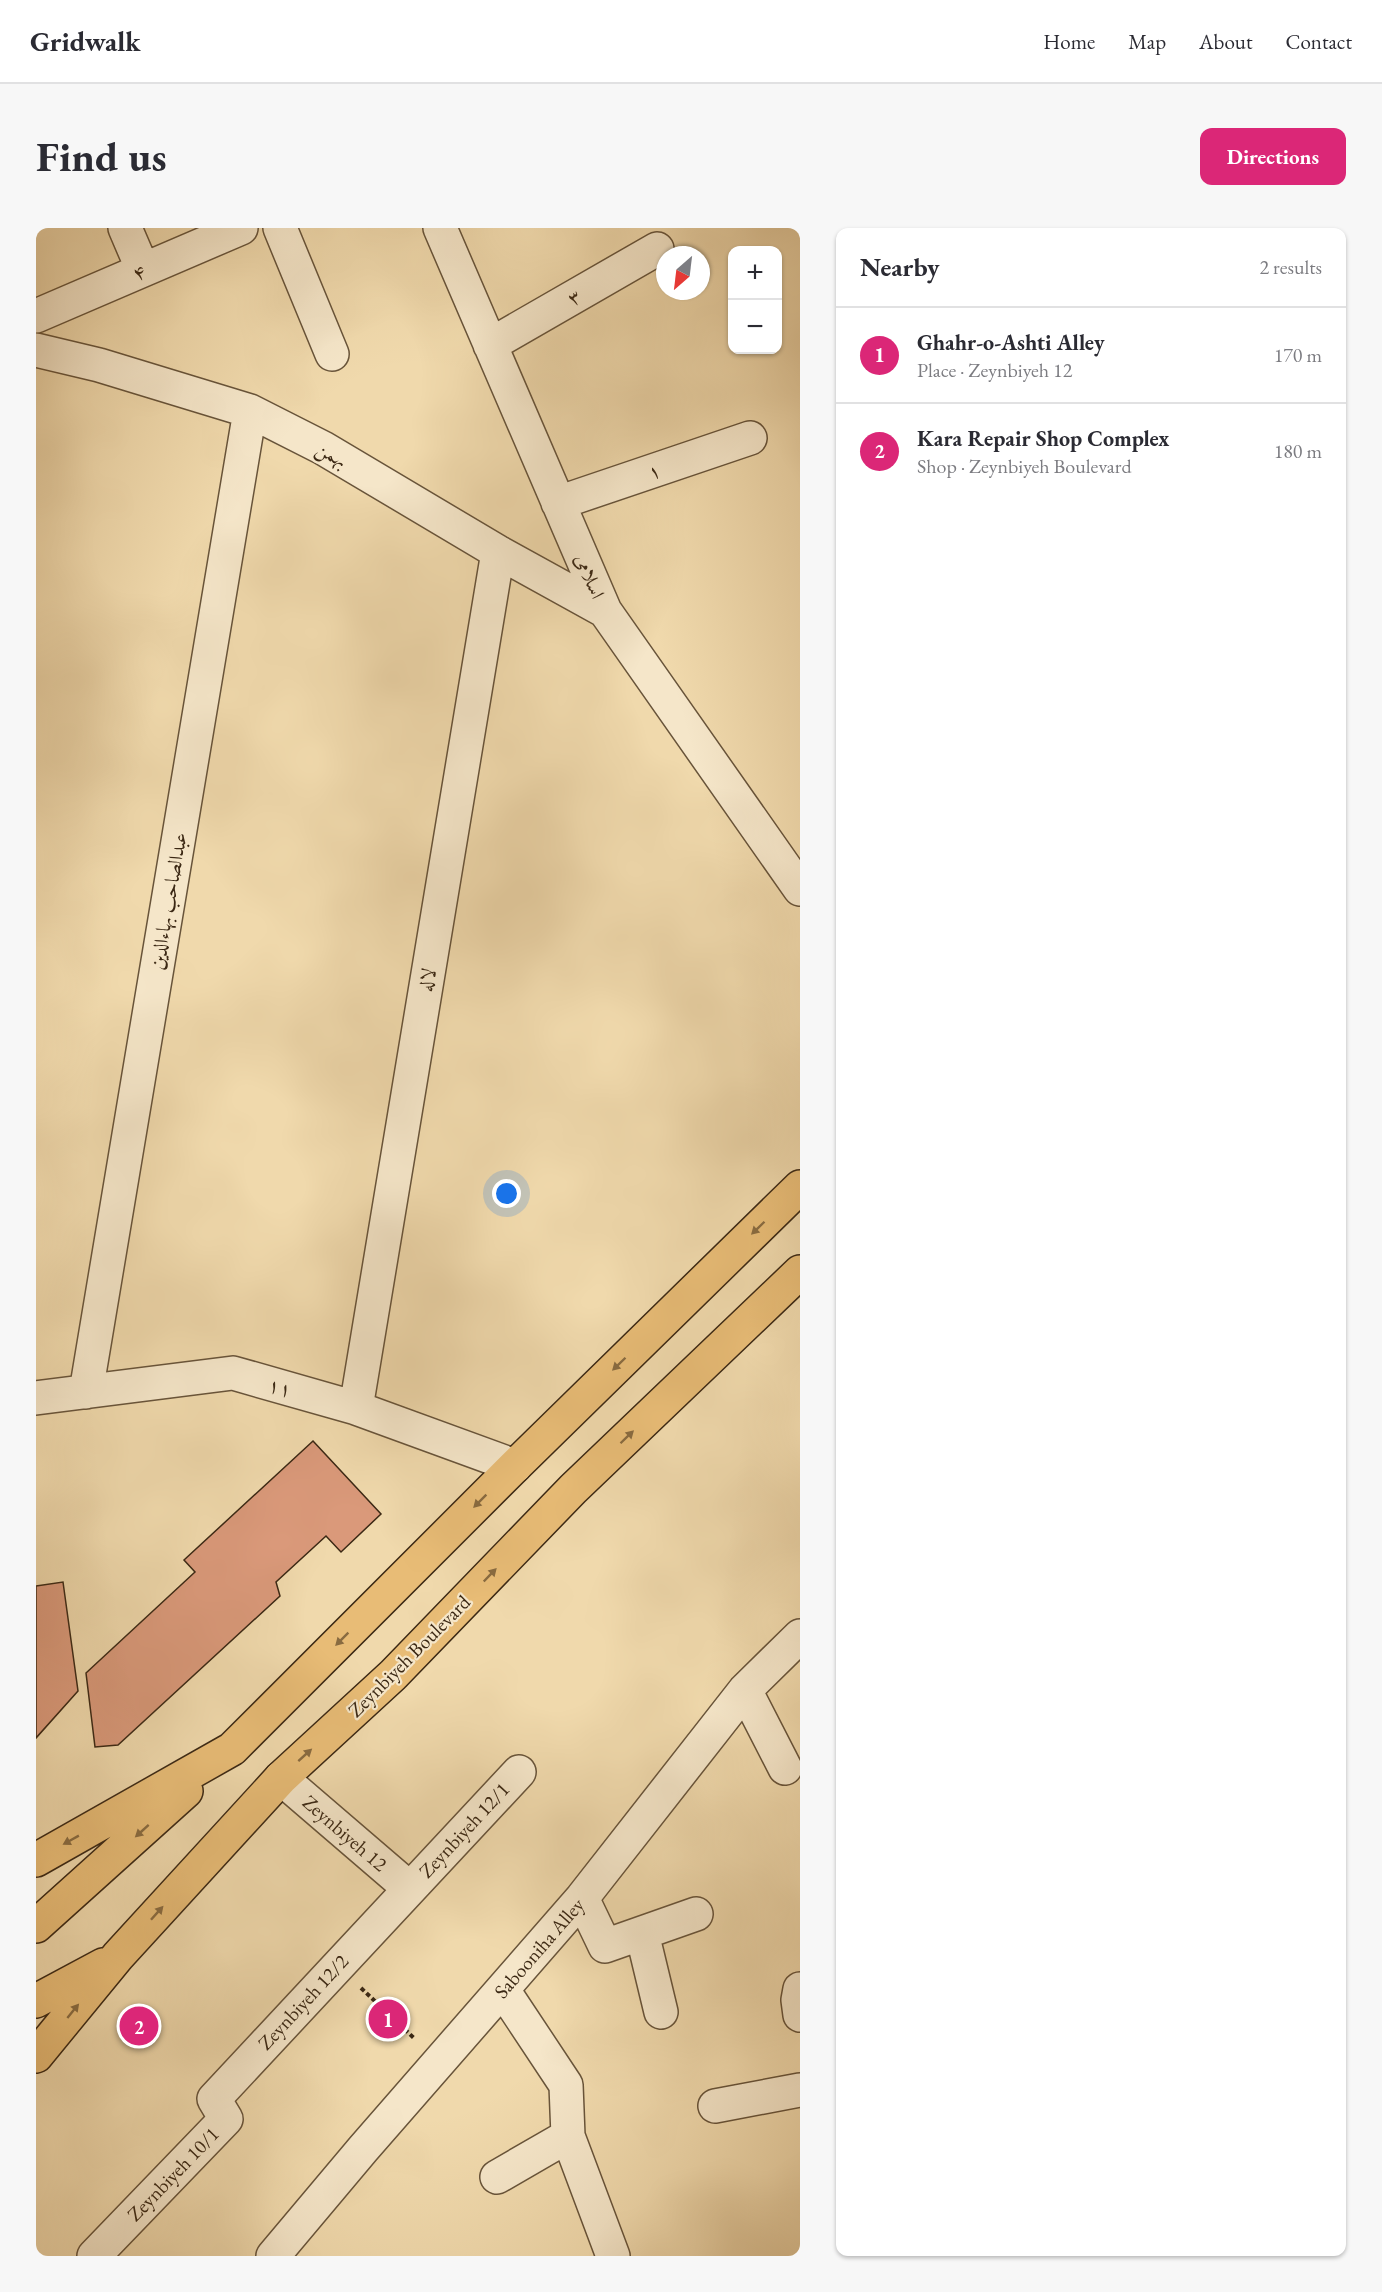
<!DOCTYPE html>
<html lang="en">
<head>
<meta charset="utf-8">
<style>
  :root { --surface:#fff; --page:#f7f7f7; --text:#2b2b33; --muted:#7c7c81; --line:#e1e1e2; --accent:#db2777 }
  body { margin:0; font-family:"EB Garamond",Amiri,serif; background:var(--page); color:var(--text) }
  .controls { position:absolute; right:18px; top:18px; display:grid; overflow:hidden; border-radius:12px; box-shadow:0 2px 4px #0004 }
  .controls button { width:54px; height:54px; display:grid; place-items:center; padding:0; border:0; border-bottom:2px solid var(--line); background:var(--surface); color:var(--text); font:30px sans-serif }
  .compass { position:absolute; left:620px; top:18px; width:54px; height:54px; border-radius:50%; background:var(--surface); box-shadow:0 2px 4px #0004; rotate:208deg }
  .you { position:absolute; left:471px; top:966px; width:21px; height:21px; margin:-15px; border:4px solid #fff; border-radius:50%; background:#1a73e8; box-shadow:0 0 0 9px #1a73e833 }
  .badge { display:grid; place-items:center; width:39px; height:39px; border-radius:50%; background:var(--accent); color:#fff; font-size:20px; font-weight:700 }
  .pin { position:absolute; translate:-50% -50%; border:3px solid #fff; box-shadow:0 2px 6px #0006 }
  .list { margin:0; padding:0; list-style:none }
  h2 { display:flex; justify-content:space-between; align-items:center; height:78px; margin:0; padding:0 24px; font-size:26px }
  h2 small { font-size:20px; font-weight:400; color:var(--muted) }
  .list li { display:grid; grid-template-columns:39px 1fr auto; gap:18px; align-items:center; box-sizing:border-box; height:96px; padding:0 24px; border-top:2px solid var(--line) }
  .list b { display:block; font-size:22px; white-space:nowrap }
  .list p { margin:0; font-size:20px; white-space:nowrap; color:var(--muted) }
  .list em { font-size:20px; font-style:normal; color:var(--muted) }
  .map { position:relative; flex:none; width:764px; height:2028px; overflow:hidden; border-radius:12px }
  header { display:flex; align-items:center; gap:36px; box-sizing:border-box; height:84px; padding:0 30px; background:var(--surface); border-bottom:2px solid var(--line) }
  header strong { font-size:28px }
  nav { display:flex; gap:33px; margin-inline-start:auto; font-size:21px }
  .intro { display:flex; align-items:center; justify-content:space-between; box-sizing:border-box; height:144px; padding:0 36px }
  h1 { margin:0; font-size:42px }
  .button { padding:15px 27px; border-radius:12px; background:var(--accent); color:#fff; font-size:21px; font-weight:700 }
  main { display:flex; gap:36px; padding:0 36px }
  aside { flex:1; background:var(--surface); border-radius:12px; box-shadow:0 2px 4px #0004 }
  .map>svg:first-child { display:block }
  .building { fill:#da997a; stroke:#3b2814; stroke-width:1.5 }
  .lines { fill:none; stroke-linecap:round; stroke-linejoin:round }
  .minor-casing { stroke:#68543a; stroke-width:36 }
  .major-casing { stroke:#3b2814; stroke-width:36 }
  .path { stroke:#3b2814; stroke-width:4; stroke-dasharray:4.5 3; stroke-linecap:butt }
  .minor { stroke:#f5e6c9; stroke-width:33 }
  .major { stroke:#e8bc76; stroke-width:33 }
  .oneway { fill:#896b40 }
  .labels { text-anchor:middle; dominant-baseline:central; stroke-width:4.5; stroke-linejoin:round; paint-order:stroke }
  .street-label { font-size:20px; fill:#3b2814; stroke:#f5e6c9 }
</style>
</head>
<body>
<header>
<strong>Gridwalk</strong>
<nav><a>Home</a><a>Map</a><a>About</a><a>Contact</a></nav>
</header>
<div class="intro"><h1>Find us</h1><a class="button">Directions</a></div>
<main>
<div class="map">
<svg width="764" height="2028" viewBox="0 0 764 2028">
  <rect width="100%" height="100%" fill="#f0d9ac"/>
  <filter id="stains"><feTurbulence type="fractalNoise" baseFrequency=".00333" numOctaves="4"/><feColorMatrix values="0 0 0 0 .2 0 0 0 0 .09 0 0 0 0 .02 0 0 0 .5 -.17"/></filter>
  <radialGradient id="worn" r=".72"><stop offset=".6" stop-color="#630" stop-opacity="0"/><stop offset="1" stop-color="#630" stop-opacity=".3"/></radialGradient>
  <path class="building" d="M277,1213L345,1286L305,1324L290,1308L240,1354L244,1368L82,1517L59,1519L50,1445L159,1344L148,1332Z
    M27,1354L42,1463L0,1510V1358Z"/>
  <g class="lines">
    <g class="minor-casing">
      <path id="minor" d="M89,0L107,42
        M244,0L296,126
        M404,0L569,383L764,661
        M0,88L205,0
        M454,117L621,21
        M0,122L63,137L214,183L287,220L462,324L569,383
        M522,275L714,210
        M50,1164L214,183
        M0,1170L197,1145L320,1180L479,1238
        M320,1180L462,324
        M709,1462L749,1540
        M245,1550L373,1660
        M546,1670L569,1718L660,1686
        M606,1705L625,1784
        M764,1761L762,1772L764,1787
        M467,1762L530,1857L532,1908L577,2028
        M679,1878L764,1862
        M461,1949L532,1908
        M58,2028L190,1891L178,1871L483,1544
        M237,2028L327,1921L546,1670L709,1462L764,1408"/>
    </g>
    <g class="major-casing">
      <path id="major" d="M0,1632L196,1521L479,1238L764,959
        M0,1698L150,1563
        M0,1773L67,1737
        M0,1828L82,1728L245,1550L357,1447L537,1261L764,1044"/>
    </g>
    <path class="path" d="M325,1760L379,1811"/>
    <use href="#minor" class="minor"/>
    <use href="#major" class="major"/>
  </g>
  <defs><path id="oneway-solid" d="M-6-.8H1V-3.2L6.5 0L1 3.2V.8H-6Z" transform="scale(1.5)"/></defs>
  <g class="oneway">
    <use href="#oneway-solid" transform="translate(722 1000) rotate(136)"/>
    <use href="#oneway-solid" transform="translate(583 1136) rotate(136)"/>
    <use href="#oneway-solid" transform="translate(591 1209) rotate(-44)"/>
    <use href="#oneway-solid" transform="translate(444 1273) rotate(135)"/>
    <use href="#oneway-solid" transform="translate(454 1347) rotate(-46)"/>
    <use href="#oneway-solid" transform="translate(306 1411) rotate(135)"/>
    <use href="#oneway-solid" transform="translate(269 1527) rotate(-42)"/>
    <use href="#oneway-solid" transform="translate(106 1603) rotate(138)"/>
    <use href="#oneway-solid" transform="translate(35 1612) rotate(151)"/>
    <use href="#oneway-solid" transform="translate(121 1685) rotate(-48)"/>
    <use href="#oneway-solid" transform="translate(37 1783) rotate(-51)"/>
  </g>
  <g class="labels">
    <g class="street-label">
      <text transform="translate(103 44) rotate(-23)">۴</text>
      <text transform="translate(538 69) rotate(-30)">۳</text>
      <text transform="translate(296 226) rotate(30)">بهمن</text>
      <text transform="translate(618 243) rotate(-19)">۱</text>
      <text transform="translate(554 348) rotate(67)">اسلامی</text>
      <text transform="translate(132 673) rotate(-80)">عبدالصاحب بهاءالدین</text>
      <text transform="translate(391 752) rotate(-81)">لاله</text>
      <text transform="translate(244 1159) rotate(16)">۱۱</text>
      <text transform="translate(373 1428) rotate(-45)">Zeynbiyeh Boulevard</text>
      <text transform="translate(428 1602) rotate(-47)">Zeynbiyeh 12/1</text>
      <text transform="translate(309 1605) rotate(41)">Zeynbiyeh 12</text>
      <text transform="translate(503 1720) rotate(-49)">Sabooniha Alley</text>
      <text transform="translate(267 1774) rotate(-47)">Zeynbiyeh 12/2</text>
      <text transform="translate(137 1946) rotate(-46)">Zeynbiyeh 10/1</text>
    </g>
  </g>
  <rect width="100%" height="100%" filter="url(#stains)"/>
  <rect width="100%" height="100%" fill="url(#worn)"/>
</svg>
<div class="controls">
<button>+</button>
<button>−</button>
</div>
<svg class="compass" viewBox="-18 -18 36 36"><path d="M0-13l5 13h-10z" fill="#e53935"/><path d="M0 13l5-13h-10z" fill="#7c7c81"/></svg>
<div class="you"></div>
<div class="pin badge" style="left:352px;top:1791px">1</div>
<div class="pin badge" style="left:103px;top:1798px">2</div>
</div>
<aside>
<h2>Nearby<small>2 results</small></h2>
<ul class="list">
<li><span class="badge">1</span><div><b>Ghahr-o-Ashti Alley</b><p>Place · Zeynbiyeh 12</p></div><em>170 m</em></li>
<li><span class="badge">2</span><div><b>Kara Repair Shop Complex</b><p>Shop · Zeynbiyeh Boulevard</p></div><em>180 m</em></li>
</ul>
</aside>
</main>
</body>
</html>
